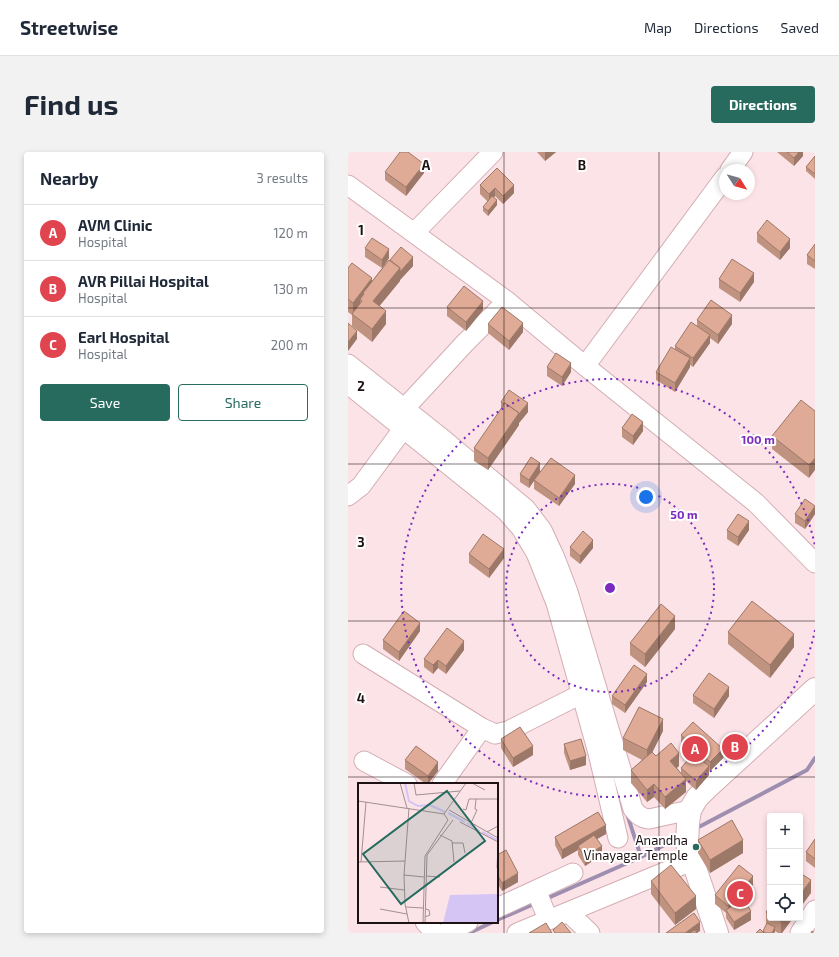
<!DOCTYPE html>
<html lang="en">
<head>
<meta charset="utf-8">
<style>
  :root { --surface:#fff; --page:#f2f2f3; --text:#1f2937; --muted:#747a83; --line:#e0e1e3; --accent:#266b5e }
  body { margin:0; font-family:"Exo 2",sans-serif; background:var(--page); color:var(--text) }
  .controls { position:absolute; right:12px; bottom:12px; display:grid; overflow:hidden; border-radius:4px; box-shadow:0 2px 6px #0003 }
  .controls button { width:36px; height:36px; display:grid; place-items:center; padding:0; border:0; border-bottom:1px solid var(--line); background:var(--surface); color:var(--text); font:20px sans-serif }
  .compass { position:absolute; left:371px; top:12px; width:36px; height:36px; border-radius:50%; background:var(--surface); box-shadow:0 2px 6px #0003; rotate:127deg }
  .you { position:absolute; left:298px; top:345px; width:14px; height:14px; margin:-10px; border:3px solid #fff; border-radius:50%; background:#1a73e8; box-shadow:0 0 0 6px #1a73e833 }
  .badge { display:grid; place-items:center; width:26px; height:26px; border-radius:50%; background:var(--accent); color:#fff; font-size:13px; font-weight:700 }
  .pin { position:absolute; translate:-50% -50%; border:2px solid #fff; box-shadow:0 1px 4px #0006 }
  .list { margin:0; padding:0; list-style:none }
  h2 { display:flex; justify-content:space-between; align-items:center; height:52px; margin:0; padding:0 16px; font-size:17px }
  h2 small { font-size:13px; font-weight:400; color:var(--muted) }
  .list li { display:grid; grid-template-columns:26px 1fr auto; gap:12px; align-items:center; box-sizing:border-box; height:56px; padding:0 16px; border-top:1px solid var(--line) }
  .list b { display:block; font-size:15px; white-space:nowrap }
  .list p { margin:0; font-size:13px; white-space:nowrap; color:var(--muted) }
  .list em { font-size:13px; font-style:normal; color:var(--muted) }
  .actions { display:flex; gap:8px; padding:12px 16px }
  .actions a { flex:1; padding:9px 0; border:1px solid var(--accent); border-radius:4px; text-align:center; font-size:14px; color:var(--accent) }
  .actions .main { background:var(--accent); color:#fff }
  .icon { flex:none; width:22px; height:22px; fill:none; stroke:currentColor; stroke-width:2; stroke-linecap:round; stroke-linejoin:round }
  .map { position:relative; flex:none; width:467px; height:781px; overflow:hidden; border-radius:4px }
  header { display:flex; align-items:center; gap:24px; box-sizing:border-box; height:56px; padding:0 20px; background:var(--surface); border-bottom:1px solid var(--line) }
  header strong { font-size:19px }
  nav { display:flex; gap:22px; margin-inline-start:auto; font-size:14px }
  .intro { display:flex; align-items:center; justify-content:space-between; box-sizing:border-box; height:96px; padding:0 24px }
  h1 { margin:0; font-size:28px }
  .button { padding:10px 18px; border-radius:4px; background:var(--accent); color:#fff; font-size:14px; font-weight:700 }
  main { display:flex; gap:24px; padding:0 24px }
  aside { flex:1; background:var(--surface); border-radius:4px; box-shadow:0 2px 6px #0003 }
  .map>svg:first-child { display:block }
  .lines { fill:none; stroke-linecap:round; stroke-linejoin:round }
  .stream { stroke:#9e8fb1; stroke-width:4 }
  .minor-casing { stroke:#d3adb3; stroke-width:21 }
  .major-casing { stroke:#d3adb3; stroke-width:24 }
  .minor { stroke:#fff; stroke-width:19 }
  .major { stroke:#fff; stroke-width:22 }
  .wall { fill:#c09381 }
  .shaded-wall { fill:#9c7869 }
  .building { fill:#dfab96; stroke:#9c7869 }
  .grid { fill:none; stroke:#1e1113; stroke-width:1; stroke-opacity:0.55 }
  .ring { fill:none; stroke:#7b2cbf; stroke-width:2; stroke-dasharray:2 4 }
  .poi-dot { fill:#266b5e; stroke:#fff; stroke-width:1.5 }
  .labels { text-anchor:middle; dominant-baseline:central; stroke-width:4; stroke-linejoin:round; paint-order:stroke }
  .poi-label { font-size:13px; fill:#1e1113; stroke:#fff; text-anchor:end }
  .inset-river { fill:none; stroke:#d5c5f5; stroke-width:2 }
  .inset-road { fill:none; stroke:#a38f92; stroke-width:1 }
  .view { fill:#266b5e; fill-opacity:0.15; stroke:#266b5e; stroke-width:2 }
  .inset-edge { fill:none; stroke:#1e1113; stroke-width:2 }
  .grid-label { font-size:13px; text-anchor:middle; font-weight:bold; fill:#1e1113; stroke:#fff; stroke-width:4; stroke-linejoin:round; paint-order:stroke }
  .centre { fill:#7b2cbf; stroke:#fff; stroke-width:2 }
  .ring-label { font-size:12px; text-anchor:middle; font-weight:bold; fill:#7b2cbf; stroke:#fff; stroke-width:4; stroke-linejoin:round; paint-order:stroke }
</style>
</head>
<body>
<header>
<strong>Streetwise</strong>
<nav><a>Map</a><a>Directions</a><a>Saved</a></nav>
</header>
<div class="intro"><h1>Find us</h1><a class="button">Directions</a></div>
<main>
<aside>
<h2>Nearby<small>3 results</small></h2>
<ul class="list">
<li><span class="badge" style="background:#e0444e">A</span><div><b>AVM Clinic</b><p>Hospital</p></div><em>120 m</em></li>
<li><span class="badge" style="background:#e0444e">B</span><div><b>AVR Pillai Hospital</b><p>Hospital</p></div><em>130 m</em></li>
<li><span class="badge" style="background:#e0444e">C</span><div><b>Earl Hospital</b><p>Hospital</p></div><em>200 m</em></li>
</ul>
<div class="actions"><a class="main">Save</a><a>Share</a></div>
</aside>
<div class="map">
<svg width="467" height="781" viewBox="0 0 467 781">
  <rect width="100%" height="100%" fill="#fce3e7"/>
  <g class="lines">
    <path class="stream" d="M279,662L293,705
      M347,677L459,618L467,606
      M200,746L293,705L332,685
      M149,768L186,752
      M121,781L145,770"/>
    <g class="minor-casing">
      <path id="minor" d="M382,18L395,0
        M0,33L159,149L237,214L408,351L467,411
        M66,81L145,0
        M0,212L96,288L178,357L194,378L207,406L220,440L285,657C290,663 293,666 301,667L342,658
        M237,214L377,25
        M0,232L158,359L173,376L188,401L208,451L250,601L270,686
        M56,257L117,191L159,149
        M0,344L13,334L55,277
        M15,502L134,576L147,582L160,579L245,536
        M16,609L59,632
        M94,632L134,576
        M188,738L200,767
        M149,756L225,721
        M220,760L242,781
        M77,770L87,781
        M97,781L120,770
        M169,781L346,708
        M452,781L467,758"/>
    </g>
    <g class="major-casing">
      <path id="major" d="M369,781L339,692L340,671L342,658L349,646L359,636L467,537"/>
    </g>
    <use href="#minor" class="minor"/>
    <use href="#major" class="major"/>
  </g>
  <path class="wall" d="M189,0H208L197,9Z
    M429,0H455V4L446,14Z
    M467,4V27L458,19V15Z
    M149,16L166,41L155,52L147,44L146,45L149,53L140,64L135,59V55L140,50L132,42V33Z
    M37,20L76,21L58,44L37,28Z
    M409,81L442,96L432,108L409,90Z
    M467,92V117L459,112V103Z
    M17,96L41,106L35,116L42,108L65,114L52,128V129L31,154L38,172L24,190L4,174V163L0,160V116L24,129L34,116L17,105Z
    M371,127L406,130L392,150L371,136Z
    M99,155L135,158L118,179L99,164Z
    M349,168L384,172L370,192L362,186V191L345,215L342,213V215L327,240L308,228V220L327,197V194L349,174Z
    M140,172L175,180L161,198L140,181Z
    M199,215L223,220L214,234L199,224Z
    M153,250L180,260L171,271V273L140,318L126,309V296L153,258Z
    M467,259L461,326L424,297V284Z
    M274,276L295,279L285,293L274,285Z
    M192,320L227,332L211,354L186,337V329L181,336L172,330V322Z
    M447,362H467L457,377L447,371Z
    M379,378H401L390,394L379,387Z
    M222,395L245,396L232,412L222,404Z
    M121,402L156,406L141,426L121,411Z
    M327,477L297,515L282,503V491Z
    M72,479L51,509L35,497V488Z
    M380,480L446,495L422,526L380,492Z
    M116,498L98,522L90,516L85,522L76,515V507Z
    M299,530L277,561L264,552V544Z
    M345,543L381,544L366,566L345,551Z
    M315,579L304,600L308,604L331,614L329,616L333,621V616L345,603L333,592V583L375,606L362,619L361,617V623L348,638L338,629V640L317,657L306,645L299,650L283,631V618L294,608L275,598V586Z
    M153,587L185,603L165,615L153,596Z
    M216,592L238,613L222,618L216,601Z
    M57,608L90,619L80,632H78L57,617Z
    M258,682L249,687L254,703L237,714L230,703V698L214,707L207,693V685Z
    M467,687V716L458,709V700Z
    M350,688L395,701L362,721L350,701Z
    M149,703L170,730L154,739L149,731Z
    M303,729L348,757L327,773L303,742Z
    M405,733L391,750L403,768L386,778L378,766V761L367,752V743Z
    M422,755V766H445L434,781H430L427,779L426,781H408L415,780L418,773V760Z"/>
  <path class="shaded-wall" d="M197,0H208L197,9Z
    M451,0H455V4L446,14V6Z
    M76,12V21L58,44V35Z
    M166,33V41L155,52V44Z
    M147,36V44L141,50V42Z
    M149,48V53L140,64V59Z
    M442,87V96L432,108V100Z
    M41,97V106L34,116V108Z
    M65,105V114L52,128V120Z
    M52,116V129L25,162V149Z
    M406,121V130L392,150V141Z
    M24,126V139L16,142L15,141V150L12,147V154L5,162V151Z
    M135,149V158L118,179V170Z
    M38,159V172L24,190V177Z
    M384,163V172L370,192V183Z
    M175,171V180L161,198V189Z
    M9,179V187L0,199V190Z
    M362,183V191L345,215V206Z
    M342,206V215L327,240V231Z
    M223,211V220L214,234V225Z
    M180,251V260L171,271V273L140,318V306L171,261Z
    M295,270V279L285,293V284Z
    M467,306V318L461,326V313Z
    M192,311V320L181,336V328Z
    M227,323V332L211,354V346Z
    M467,354V362L457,377V369Z
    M401,369V378L390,394V385Z
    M245,388V396L232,412V404Z
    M156,397V406L141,426V417Z
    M327,464V477L297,515V502Z
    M72,471V479L51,509V500Z
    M446,482V495L422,526V513Z
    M116,489V498L98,522V514Z
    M90,508V516L85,522V513Z
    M299,522V530L277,561V553Z
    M381,535V544L366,566V557Z
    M315,567V579L299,611V598Z
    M185,594V603L165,615V606Z
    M375,597V606L362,619V610Z
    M331,601V614L322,621V609Z
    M238,604V613L222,618V609Z
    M90,610V619L80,632V624Z
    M361,614V623L348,638V629Z
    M338,627V640L317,657V645Z
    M306,632V645L299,650V638Z
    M258,673V682L231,697L230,694V698L214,707V698Z
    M395,688V701L362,721V708Z
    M254,694V703L237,714V705Z
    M170,721V730L154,739V731Z
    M405,724V733L381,762L380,761V754Z
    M463,728V741L452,756V743Z
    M348,744V757L327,773V761Z
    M403,759V768L386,778V770Z
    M436,766H445L434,781H433V770Z
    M352,770V779L349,781H337Z
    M427,775V780L426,781H424Z"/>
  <path class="building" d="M52,0H60L76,12L58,35L37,20Z
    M439,0H451L446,6Z
    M467,4V22L458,15Z
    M149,16L166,33L155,44L147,36L141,42L132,33Z
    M144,44L149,48L140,59L135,55Z
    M419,68L442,87L432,100L409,81Z
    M24,86L41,97L34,108L17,96Z
    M467,92V109L459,103Z
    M53,95L65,105L52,120V116L42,108Z
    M384,107L406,121L392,141L371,127Z
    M41,108L52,116L25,149L38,159L24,177L4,162L14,149L12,147L16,142L15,141Z
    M4,111L24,126L5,151L0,147V116Z
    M116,134L135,149L118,170L99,155Z
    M363,148L384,163L370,183L349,168Z
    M154,155L175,171L161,189L140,172Z
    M343,170L362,183L345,206L327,194Z
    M0,171L9,179L0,190Z
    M323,195L342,206L327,231L308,220Z
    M208,201L223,211L214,225L199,215Z
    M161,238L180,251L171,262V261L157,251L156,252L153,250Z
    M453,248L467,259V306L461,313L424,284Z
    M157,251L171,261L140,306L126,296Z
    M284,262L295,270L285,284L274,276Z
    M183,305L192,311L181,328L172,322Z
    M203,306L227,323L211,346L186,328Z
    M457,347L467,354L457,369L447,362Z
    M390,362L401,369L390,385L379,378Z
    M235,379L245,388L232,404L222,395Z
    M135,382L156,397L141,417L121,402Z
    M404,449L446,482L422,513L380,480Z
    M313,452L327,464L297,502L282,491Z
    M56,459L72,471L51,500L35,488Z
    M99,476L116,489L98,514L90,508L85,513L76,507Z
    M286,513L299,522L277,553L264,544Z
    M361,521L381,535L366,557L345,543Z
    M291,555L315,567L299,598L275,586Z
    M345,570L375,597L362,610L333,583Z
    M172,575L185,594L165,606L153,587Z
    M233,587L238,604L222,609L216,592Z
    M323,591L331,601L322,609L338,627L317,645L306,632L299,638L283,618L304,600L308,604Z
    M68,594L90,610L80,624L57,608Z
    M345,602L361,614L348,629L333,616Z
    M250,660L258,673L214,698L207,685Z
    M384,668L395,688L362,708L350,688Z
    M246,683L254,694L237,705L230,694Z
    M467,687V707L458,700Z
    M158,698L170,721L154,731L149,722V703Z
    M323,713L348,744L327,761L303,729Z
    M391,713L405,724L380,754L367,743Z
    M452,721L463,728L452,743Z
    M395,747L403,759L386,770L378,758Z
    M422,755V763L418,760Z
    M346,761L352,770L337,781H318Z
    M427,766H436L433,770Z
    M214,770L223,781H207L205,778Z
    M198,771L204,781H181Z
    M419,771L427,775L424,781H418L415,779Z
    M412,777L416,781H408Z
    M347,778L349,781H341Z
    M464,779L467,781H463Z"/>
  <path class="grid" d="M156,0V781M311,0V781M0,156H467M0,312H467M0,469H467M0,625H467"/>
  <g class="ring">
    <circle cx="262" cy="436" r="104"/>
    <path d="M467 478A209 209 0 1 1 467 394"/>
  </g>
  <circle class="poi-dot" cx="348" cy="695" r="4"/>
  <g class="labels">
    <g class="poi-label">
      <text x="340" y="688">Anandha<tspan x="340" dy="15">Vinayagar Temple</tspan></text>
    </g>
  </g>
  <g transform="translate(10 631)">
    <rect width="140" height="140" fill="#fce3e7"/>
    <path d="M140,111V140H85L92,112Z" fill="#d5c5f5"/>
    <path class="inset-river" d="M47,0L51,18L60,23L72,22L87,29M90,30L107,39M109,40L122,48M124,49L139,57"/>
    <path class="inset-road" d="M42,0L49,25M56,0L58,12L102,8M114,0L127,7M0,18L86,31L108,0M105,26L108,27L111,16H140M91,27L140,55M102,39L140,59M113,40L119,27L117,26L118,16M129,49L140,43M82,52L94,58L96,79M94,60H105L107,70M0,79L47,78M3,79L8,19M139,85L140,63M46,92L66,94M68,93L82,94M22,104L46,107M48,124L65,125M22,126L49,131M67,134L72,132L71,127L68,126M51,140L47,121L46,92L51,25M65,140L67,73L90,37L86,31M67,140L69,72L95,37"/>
    <path class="view" d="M89,8L127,58L43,121L5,71Z"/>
    <rect width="140" height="140" class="inset-edge"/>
  </g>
  <g class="grid-label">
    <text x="78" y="18">A</text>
    <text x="234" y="18">B</text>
    <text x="13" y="83">1</text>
    <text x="13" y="239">2</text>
    <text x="13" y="395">3</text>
    <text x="13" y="551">4</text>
  </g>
  <circle cx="262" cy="436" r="6" class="centre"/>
  <g class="ring-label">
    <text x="410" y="292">100 m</text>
    <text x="336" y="367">50 m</text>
  </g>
</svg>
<div class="controls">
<button>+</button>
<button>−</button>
<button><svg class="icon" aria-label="locate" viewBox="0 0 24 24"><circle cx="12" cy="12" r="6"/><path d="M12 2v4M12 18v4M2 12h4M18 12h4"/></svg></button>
</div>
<svg class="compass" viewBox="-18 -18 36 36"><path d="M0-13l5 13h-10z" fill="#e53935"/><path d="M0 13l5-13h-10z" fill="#747a83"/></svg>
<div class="you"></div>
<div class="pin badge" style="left:347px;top:597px;background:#e0444e">A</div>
<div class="pin badge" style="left:387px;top:595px;background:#e0444e">B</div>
<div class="pin badge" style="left:392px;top:742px;background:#e0444e">C</div>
</div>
</main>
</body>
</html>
